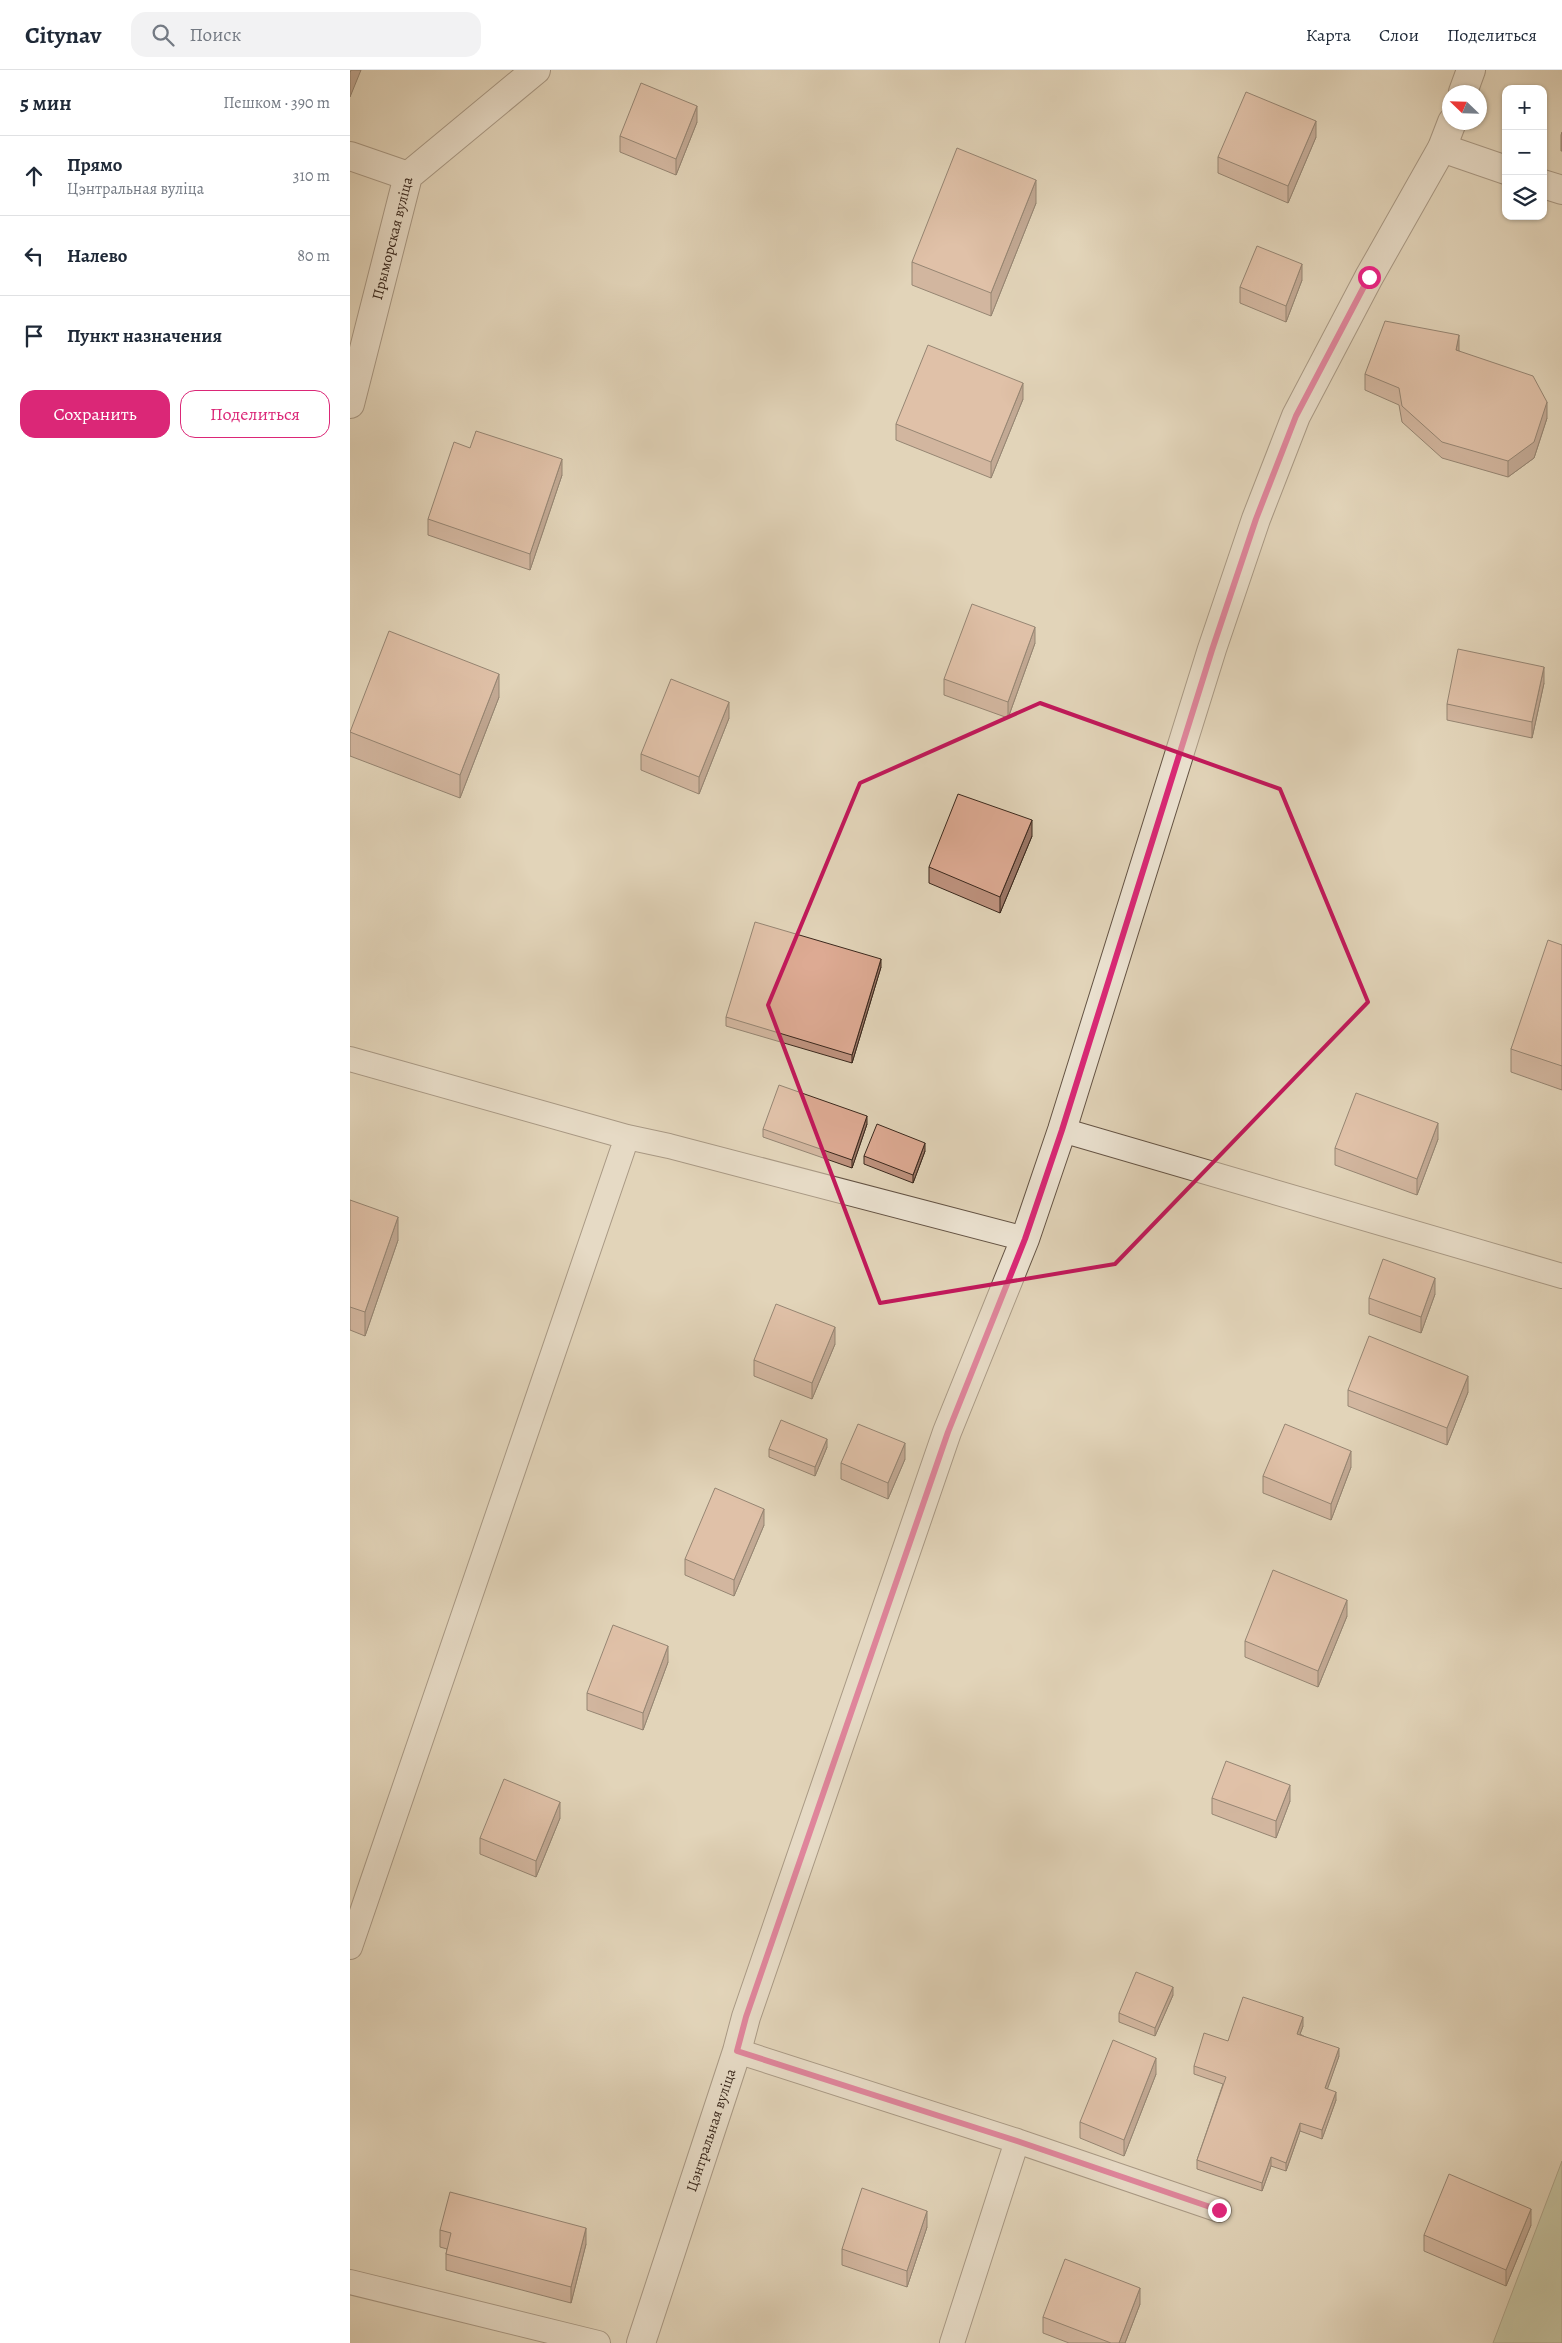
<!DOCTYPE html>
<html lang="ru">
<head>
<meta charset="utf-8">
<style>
  :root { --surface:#fff; --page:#f2f2f3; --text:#1f2937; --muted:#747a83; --line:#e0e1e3; --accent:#db2777 }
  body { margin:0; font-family:Alegreya,serif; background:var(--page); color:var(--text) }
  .controls { position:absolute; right:15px; top:15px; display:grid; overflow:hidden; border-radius:10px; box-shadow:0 1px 4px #0004 }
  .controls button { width:45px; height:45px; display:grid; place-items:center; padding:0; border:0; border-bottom:1px solid var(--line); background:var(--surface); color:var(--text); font:25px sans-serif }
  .compass { position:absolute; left:1092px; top:15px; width:45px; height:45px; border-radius:50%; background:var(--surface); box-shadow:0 1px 4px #0004; rotate:293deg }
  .stop { position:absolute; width:15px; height:15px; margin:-11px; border:4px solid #db2777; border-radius:50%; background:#fff }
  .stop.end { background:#db2777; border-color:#fff; box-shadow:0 1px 5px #0008 }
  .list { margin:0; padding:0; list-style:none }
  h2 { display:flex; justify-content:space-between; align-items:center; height:65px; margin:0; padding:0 20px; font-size:21px }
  h2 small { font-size:16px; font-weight:400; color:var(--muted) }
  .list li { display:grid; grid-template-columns:32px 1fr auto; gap:15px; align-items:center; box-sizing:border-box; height:80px; padding:0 20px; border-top:1px solid var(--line) }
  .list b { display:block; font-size:19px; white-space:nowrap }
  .list p { margin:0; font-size:16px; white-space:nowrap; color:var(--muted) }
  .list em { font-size:16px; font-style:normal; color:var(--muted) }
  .actions { display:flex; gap:10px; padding:15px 20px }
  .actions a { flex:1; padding:11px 0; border:1px solid var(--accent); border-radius:15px; text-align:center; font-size:18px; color:var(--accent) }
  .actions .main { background:var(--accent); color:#fff }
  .icon { flex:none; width:28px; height:28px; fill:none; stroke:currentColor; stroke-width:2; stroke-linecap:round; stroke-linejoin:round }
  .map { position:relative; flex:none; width:1212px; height:2273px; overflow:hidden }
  header { display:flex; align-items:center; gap:30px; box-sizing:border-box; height:70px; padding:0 25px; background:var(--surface); border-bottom:1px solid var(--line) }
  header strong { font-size:24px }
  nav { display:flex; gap:28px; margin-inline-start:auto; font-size:18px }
  .search { width:350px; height:45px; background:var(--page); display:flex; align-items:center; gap:12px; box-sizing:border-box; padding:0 18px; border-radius:15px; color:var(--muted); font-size:19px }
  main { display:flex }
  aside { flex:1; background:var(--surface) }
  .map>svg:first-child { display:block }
  .green { fill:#adbe94; stroke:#747358 }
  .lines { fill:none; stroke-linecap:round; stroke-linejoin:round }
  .service-casing { stroke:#645344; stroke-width:26 }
  .minor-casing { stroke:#645344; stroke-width:30 }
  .service { stroke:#ece3d2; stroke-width:24 }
  .minor { stroke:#ece3d2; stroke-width:28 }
  .wall { fill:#be927e; stroke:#3a281d }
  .shaded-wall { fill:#9b7767; stroke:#3a281d }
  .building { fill:#ddaa93; stroke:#3a281d }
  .route { stroke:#db2777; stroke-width:6 }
  .marked { fill:none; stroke:#c2185b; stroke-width:4; stroke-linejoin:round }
  .labels { text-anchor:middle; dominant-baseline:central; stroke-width:4; stroke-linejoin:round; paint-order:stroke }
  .street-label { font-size:15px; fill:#3a281d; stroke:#ece3d2 }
</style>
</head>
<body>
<header>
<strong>Citynav</strong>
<div class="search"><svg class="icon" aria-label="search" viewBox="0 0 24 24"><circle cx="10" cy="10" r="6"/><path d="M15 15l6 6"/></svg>Поиск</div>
<nav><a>Карта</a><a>Слои</a><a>Поделиться</a></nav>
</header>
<main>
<aside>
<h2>5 мин<small>Пешком · 390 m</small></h2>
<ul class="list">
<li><svg class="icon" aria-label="ahead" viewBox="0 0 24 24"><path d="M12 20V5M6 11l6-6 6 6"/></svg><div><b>Прямо</b><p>Цэнтральная вуліца</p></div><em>310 m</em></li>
<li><svg class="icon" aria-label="left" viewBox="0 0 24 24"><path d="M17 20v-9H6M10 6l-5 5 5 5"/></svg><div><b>Налево</b></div><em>80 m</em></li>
<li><svg class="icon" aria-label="arrive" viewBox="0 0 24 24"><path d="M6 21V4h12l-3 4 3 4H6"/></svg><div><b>Пункт назначения</b></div></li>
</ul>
<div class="actions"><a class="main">Сохранить</a><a>Поделиться</a></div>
</aside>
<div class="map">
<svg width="1212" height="2273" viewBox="0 0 1212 2273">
  <rect width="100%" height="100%" fill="#e2d4b9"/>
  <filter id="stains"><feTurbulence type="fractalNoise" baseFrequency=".004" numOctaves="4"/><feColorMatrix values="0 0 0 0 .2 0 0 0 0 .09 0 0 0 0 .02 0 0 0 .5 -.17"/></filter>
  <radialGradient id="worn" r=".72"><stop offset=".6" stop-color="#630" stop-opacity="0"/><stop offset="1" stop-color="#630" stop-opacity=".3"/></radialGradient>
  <path class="green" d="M1212,2091V2273H1143Z"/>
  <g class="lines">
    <g class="service-casing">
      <path id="service" d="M0,989L277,1067L319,1076L675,1169
        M712,1060L1212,1206
        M0,1877L277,1067
        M387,1981L667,2071L602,2273
        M667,2071L869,2140
        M0,2212L248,2273"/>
    </g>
    <g class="minor-casing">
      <g id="minor">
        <path d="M1113,22L1121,0"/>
        <path d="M1092,78L1156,100"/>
        <path d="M0,86L58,106"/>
        <path d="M1193,114L1212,120"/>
        <path id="s1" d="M0,334L58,106L186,0"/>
        <path id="s2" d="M291,2273L387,1981L396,1947L597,1362L675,1169L712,1060L862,579L906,449L946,346L1019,207L1092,78L1102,52"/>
      </g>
    </g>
    <use href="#service" class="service"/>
    <use href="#minor" class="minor"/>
  </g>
  <path class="wall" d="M347,52L326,105L270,82V66Z
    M1212,62V81H1211V65Z
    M966,67L938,133L868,103V87Z
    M686,133L641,246L562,215V192Z
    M952,210L936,252L890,233V217Z
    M1109,281L1197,348L1184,388L1158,407L1092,388L1052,352L1049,335L1015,320V304Z
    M673,329L641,408L546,370V354Z
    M212,405L180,500L78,465V449Z
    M685,573L658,648L594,625V609Z
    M1194,613L1182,668L1097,650V634Z
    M149,627L110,728L0,686V661Z
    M379,648L349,724L291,700V684Z
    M682,766L650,843L579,813V797Z
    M1212,875V1020L1161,1002V979Z
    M531,897L502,993L376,956V947Z
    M517,1054L502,1098L413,1067V1059Z
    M1088,1069L1067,1125L985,1095V1078Z
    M575,1081L563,1113L514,1094V1086Z
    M0,1130L48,1170L15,1266L0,1260Z
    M1085,1224L1071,1263L1019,1244V1228Z
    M485,1274L462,1329L404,1306V1290Z
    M998,1320L1118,1322L1097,1375L998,1336Z
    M477,1377L465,1406L419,1387V1379Z
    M555,1389L538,1429L491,1409V1393Z
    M1001,1397L981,1450L913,1423V1406Z
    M414,1455L384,1526L335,1505V1489Z
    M997,1546L968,1617L895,1587V1571Z
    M318,1592L293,1660L237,1640V1623Z
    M862,1728L940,1731L926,1768L862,1744Z
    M210,1748L186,1807L130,1784V1768Z
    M823,1925L805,1966L769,1952V1943Z
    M953,1956L950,1964L989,1986L977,2019L986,2030L972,2069L950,2061L936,2101L921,2096L912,2121L847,2099V2090L873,2014L844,2004V1996L878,1971Z
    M806,2004L774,2086L730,2068V2052Z
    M1181,2155L1156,2216L1074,2181V2165Z
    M577,2157L557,2217L492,2195V2179Z
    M90,2160L236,2174L221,2233L96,2200V2184L97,2179L90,2177Z
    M790,2234L775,2273H719L693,2263V2247Z"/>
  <path class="shaded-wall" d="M1,0H11L0,27V3Z
    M347,36V52L326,105V89Z
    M966,51V67L938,133V116Z
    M686,110V133L641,246V223Z
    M952,194V210L936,252V236Z
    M1109,265V281L1106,280Z
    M673,313V329L641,408V392Z
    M1197,332V348L1184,388L1158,407V391Z
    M212,389V405L180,500V484Z
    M685,557V573L658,648V632Z
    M1194,597V613L1182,668V652Z
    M149,604V627L110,728V705Z
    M379,632V648L349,724V707Z
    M682,750V766L650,843V827Z
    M531,889V897L502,993V985Z
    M517,1046V1054L502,1098V1090Z
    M1088,1053V1069L1067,1125V1109Z
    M575,1073V1081L563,1113V1105Z
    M48,1147V1170L15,1266V1242Z
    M1085,1208V1224L1071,1263V1247Z
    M485,1257V1274L462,1329V1313Z
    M1118,1306V1322L1097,1375V1358Z
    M477,1369V1377L465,1406V1397Z
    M555,1373V1389L538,1429V1413Z
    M1001,1381V1397L981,1450V1434Z
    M414,1439V1455L384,1526V1510Z
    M997,1530V1546L968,1617V1601Z
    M318,1576V1592L293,1660V1643Z
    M940,1715V1731L926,1768V1751Z
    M210,1732V1748L186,1807V1791Z
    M823,1917V1925L805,1966V1958Z
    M953,1947V1956L947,1972V1964Z
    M989,1978V1986L975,2026V2018Z
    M806,1988V2004L774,2086V2070Z
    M986,2022V2030L972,2069V2060Z
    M950,2053V2061L936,2101V2093Z
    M921,2087V2096L912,2121V2113Z
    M1181,2139V2155L1156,2216V2200Z
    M577,2141V2157L557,2217V2201Z
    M236,2158V2174L221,2233V2217Z
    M790,2218V2234L775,2273H769Z"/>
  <path class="building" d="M291,13L347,36L326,89L270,66Z
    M896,22L966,51L938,116L868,87Z
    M607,78L686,110L641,223L562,192Z
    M907,176L952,194L936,236L890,217Z
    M1035,251L1109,265L1106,280L1183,306L1197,332L1184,372L1158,391L1092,372L1052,336L1049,318L1015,304Z
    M578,275L673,313L641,392L546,354Z
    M126,361L212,389L180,484L78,449L104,372L120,378Z
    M622,534L685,557L658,632L594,609Z
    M39,561L149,604L110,705L0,662Z
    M1108,579L1194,597L1182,652L1097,634Z
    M321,609L379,632L349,707L291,684Z
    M608,724L682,750L650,827L579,797Z
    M405,852L531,889L502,985L376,947Z
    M1198,870L1212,875V996L1161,979Z
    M429,1015L517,1046L502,1090L413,1059Z
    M1006,1023L1088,1053L1067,1109L985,1078Z
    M527,1054L575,1073L563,1105L514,1086Z
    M0,1130L48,1147L15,1242L0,1237Z
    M1033,1189L1085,1208L1071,1247L1019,1228Z
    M426,1234L485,1257L462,1313L404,1290Z
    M1019,1266L1118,1306L1097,1358L998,1320Z
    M431,1350L477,1369L465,1397L419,1379Z
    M508,1354L555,1373L538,1413L491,1393Z
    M935,1354L1001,1381L981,1434L913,1406Z
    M365,1418L414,1439L384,1510L335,1489Z
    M923,1500L997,1530L968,1601L895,1571Z
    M263,1555L318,1576L293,1643L237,1623Z
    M876,1691L940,1715L926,1751L862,1728Z
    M154,1709L210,1732L186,1791L130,1768Z
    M786,1902L823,1917L805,1958L769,1943Z
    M893,1927L953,1947L947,1964L989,1978L975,2018L986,2022L972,2060L950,2053L936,2093L921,2087L912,2113L847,2090L876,2007L844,1996L854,1963L878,1971Z
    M763,1970L806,1988L774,2070L730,2052Z
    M1099,2104L1181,2139L1156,2200L1074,2165Z
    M512,2118L577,2141L557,2201L492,2179Z
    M100,2122L236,2158L221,2217L96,2184L101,2163L90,2160Z
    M715,2189L790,2218L769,2273H761L693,2247Z"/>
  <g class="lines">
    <path class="route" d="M869,2140L667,2071L387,1981L396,1947L598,1362L675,1169L712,1060L862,580L906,449L946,346L1019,207"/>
  </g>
  <path d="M0 0H1212V2273H0ZM690,633L930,719L1018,932L765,1194L530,1233L418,935L510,713Z" fill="#e2d4b9" fill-opacity=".55" fill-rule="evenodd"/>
  <path class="marked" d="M690,633L930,719L1018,932L765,1194L530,1233L418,935L510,713Z"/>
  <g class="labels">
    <g class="street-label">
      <text stroke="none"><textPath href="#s1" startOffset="171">Прыморская вуліца</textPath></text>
      <text stroke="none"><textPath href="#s2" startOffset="224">Цэнтральная вуліца</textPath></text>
    </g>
  </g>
  <rect width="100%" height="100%" filter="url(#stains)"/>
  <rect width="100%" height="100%" fill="url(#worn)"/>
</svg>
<div class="controls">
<button>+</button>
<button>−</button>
<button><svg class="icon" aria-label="layers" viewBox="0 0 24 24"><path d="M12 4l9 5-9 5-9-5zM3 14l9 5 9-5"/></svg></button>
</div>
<svg class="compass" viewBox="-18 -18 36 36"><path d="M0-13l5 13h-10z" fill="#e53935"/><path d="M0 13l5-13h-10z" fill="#747a83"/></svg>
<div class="stop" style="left:1019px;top:207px"></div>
<div class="stop end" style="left:869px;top:2140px"></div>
</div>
</main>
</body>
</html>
